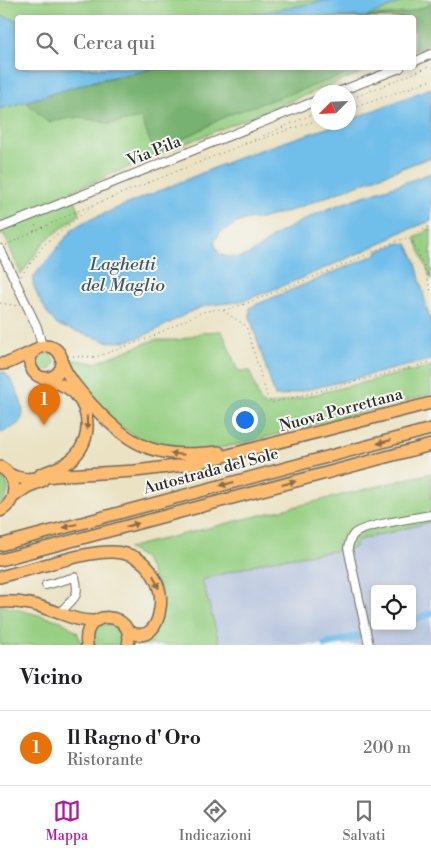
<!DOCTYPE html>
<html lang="it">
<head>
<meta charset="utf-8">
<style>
  :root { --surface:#fff; --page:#f6f6f6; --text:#202124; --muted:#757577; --line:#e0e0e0; --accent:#b5179e }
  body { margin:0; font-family:"Libre Bodoni",serif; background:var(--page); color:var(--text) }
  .controls { position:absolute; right:15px; bottom:15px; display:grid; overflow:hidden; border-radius:5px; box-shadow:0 2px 8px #0003 }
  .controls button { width:45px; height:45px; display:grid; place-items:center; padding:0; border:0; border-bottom:1px solid var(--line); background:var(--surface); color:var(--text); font:25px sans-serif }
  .compass { position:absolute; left:311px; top:85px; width:45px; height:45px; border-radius:50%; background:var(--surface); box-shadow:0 2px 8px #0003; rotate:246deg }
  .you { position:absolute; left:244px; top:419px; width:18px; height:18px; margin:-12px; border:4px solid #fff; border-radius:50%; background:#1a73e8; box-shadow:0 0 0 8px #1a73e833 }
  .badge { display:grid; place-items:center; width:32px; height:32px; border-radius:50%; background:var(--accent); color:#fff; font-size:16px; font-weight:700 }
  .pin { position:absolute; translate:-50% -41px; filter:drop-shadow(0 1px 2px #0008) }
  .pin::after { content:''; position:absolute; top:26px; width:18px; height:15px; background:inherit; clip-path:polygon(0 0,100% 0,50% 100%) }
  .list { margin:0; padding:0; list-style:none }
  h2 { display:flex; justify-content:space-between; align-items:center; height:65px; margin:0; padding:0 20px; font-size:21px }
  h2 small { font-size:16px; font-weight:400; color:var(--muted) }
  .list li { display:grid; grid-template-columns:32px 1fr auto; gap:15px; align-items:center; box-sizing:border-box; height:75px; padding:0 20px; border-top:1px solid var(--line) }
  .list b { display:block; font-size:19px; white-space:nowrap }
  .list p { margin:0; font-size:16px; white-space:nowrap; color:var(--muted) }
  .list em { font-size:16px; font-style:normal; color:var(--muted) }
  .icon { flex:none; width:28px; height:28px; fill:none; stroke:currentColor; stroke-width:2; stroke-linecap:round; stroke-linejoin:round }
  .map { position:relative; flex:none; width:431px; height:645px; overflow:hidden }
  .search { position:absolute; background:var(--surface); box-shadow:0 2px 8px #0003; left:15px; right:15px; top:15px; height:55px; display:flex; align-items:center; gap:12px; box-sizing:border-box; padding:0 18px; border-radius:5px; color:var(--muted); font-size:19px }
  .sheet { height:140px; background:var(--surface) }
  nav { display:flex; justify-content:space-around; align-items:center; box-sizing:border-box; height:70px; border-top:1px solid var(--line); background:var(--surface); font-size:14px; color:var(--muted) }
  nav a { display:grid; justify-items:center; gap:2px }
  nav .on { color:var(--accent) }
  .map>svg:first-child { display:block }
  .industrial { fill:#b7c5de; fill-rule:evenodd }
  .green { fill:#96cf82; stroke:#607d56 }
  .forest { fill:#78b270; stroke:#526e4e }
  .water { fill:#6fbeea; stroke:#4d748a }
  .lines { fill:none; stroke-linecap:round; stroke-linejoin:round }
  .canal { stroke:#6fbeea; stroke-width:7 }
  .minor-casing { stroke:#6e6b60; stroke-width:10 }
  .highway-casing { stroke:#6e6b60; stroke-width:14 }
  .path { stroke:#6e6b60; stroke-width:1; stroke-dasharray:1 4; stroke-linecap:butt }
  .minor { stroke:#fff; stroke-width:8 }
  .highway { stroke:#fdbc6f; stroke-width:11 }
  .oneway { fill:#8a6c4a }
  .labels { text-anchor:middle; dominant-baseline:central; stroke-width:4; stroke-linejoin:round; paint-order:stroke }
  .street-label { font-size:16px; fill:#2b2b2b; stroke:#f6f6f2 }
  .water-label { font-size:18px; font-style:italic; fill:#3f5764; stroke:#f6f6f2 }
</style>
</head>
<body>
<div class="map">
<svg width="431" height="645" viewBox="0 0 431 645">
  <rect width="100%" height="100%" fill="#f6f6f2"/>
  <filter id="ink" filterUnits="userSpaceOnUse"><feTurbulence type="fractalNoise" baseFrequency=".02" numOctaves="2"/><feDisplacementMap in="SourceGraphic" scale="10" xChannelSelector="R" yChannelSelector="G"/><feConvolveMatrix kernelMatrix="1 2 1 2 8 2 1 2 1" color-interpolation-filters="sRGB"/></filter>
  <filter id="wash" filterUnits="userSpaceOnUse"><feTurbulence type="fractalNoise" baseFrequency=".0096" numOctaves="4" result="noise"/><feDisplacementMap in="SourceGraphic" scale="20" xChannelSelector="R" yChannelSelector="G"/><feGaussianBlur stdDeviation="1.12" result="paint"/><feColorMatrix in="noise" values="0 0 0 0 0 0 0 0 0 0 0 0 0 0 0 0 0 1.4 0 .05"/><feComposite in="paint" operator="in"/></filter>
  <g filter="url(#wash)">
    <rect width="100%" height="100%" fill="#eae2c2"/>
    <path class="industrial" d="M431,522V645H220L202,580L267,561L353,548L358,540ZM375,589H412V626H375Z"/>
    <path class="green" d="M0,0H431V44L414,51V18H18V68H373L191,141L72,191L80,214L45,241L21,274L4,234L0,236Z
      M431,228V279L415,238Z
      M222,331L238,371H250L260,401L267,406L431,366V394C384,407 338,419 291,431C249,441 203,458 160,447C129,439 93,405 75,379C71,374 69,367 67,361L68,359L95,363L154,340H179L204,332Z
      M37 362a9 9 0 1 1 18 0a9 9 0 1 1-18 0Z
      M431,473V522L358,540L354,548L267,561L202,580L220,645H134V642L139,638L151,635L165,600L144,558L127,548Z
      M0,474C11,483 10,495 0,505Z
      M0,605L61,621L77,632L82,645H0Z
      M104,623C117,624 126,630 121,645H94C90,634 94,628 104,623Z"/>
    <path class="forest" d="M431,4V44L414,51V18L366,17L407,13Z
      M159,68H365L228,115L155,154L141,118L110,124L80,117L48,122L25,101L87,83Z"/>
    <path class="water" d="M330,0H407L366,17H239Z
      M0,16L17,20L18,68H159L98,80L0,109Z
      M431,88V159H426L292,210L261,219H248L239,222L229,228L221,231L214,242L219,254C244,264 255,251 274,236C280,232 287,229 294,225C337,201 385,191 431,173V221L397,234L386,241C339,262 293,283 245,300C229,305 212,302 197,309C168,321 138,347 105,341L57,325L48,314L38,297L33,284L34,276L74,228L84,222L245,155L342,123L348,122L349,120Z
      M400,243L407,244L415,259L431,325V360L281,396H275L250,317V308L255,305L375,255L378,251Z
      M0,372H4C13,379 28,410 21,420C17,427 7,430 0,432Z"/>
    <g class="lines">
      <path class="canal" d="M412,620L431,613
        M325,645L358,636"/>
    </g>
  </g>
  <g filter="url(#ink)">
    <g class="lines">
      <g class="minor-casing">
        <path id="minor" d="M414,62L431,54
          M338,92L400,68
          M0,228L318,100
          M0,249L37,327L42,346
          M46,585L75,577C81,599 72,598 60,613
          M369,645L348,548C349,543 350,538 354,534C364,525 415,518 431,515"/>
      </g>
      <g class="highway-casing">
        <path id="highway" d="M30 362a16 16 0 1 1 32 0a16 16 0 1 1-32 0Z
          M62,363C69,380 81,392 93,406C134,451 160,458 219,452
          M0,364L8,363L34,351
          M0,467C18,476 19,501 0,511
          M9,474L16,477L26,479L65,475L135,471L193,464L431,403
          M41,474C53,470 67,465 75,456C91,439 91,412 76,395C69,386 56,383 46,378
          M13,497L27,487L42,481
          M0,545L431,429
          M0,560L431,445
          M0,577C17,572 35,568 52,563C84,555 132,538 153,575C159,585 162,597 160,608C158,626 148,642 128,631
          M0,602C16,601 35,604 50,610C67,615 78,622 96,621
          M87,645C81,607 136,610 128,645"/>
      </g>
      <path class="path" d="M348,100L431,66
        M348,110L431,80
        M240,146L318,120
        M34,231L36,222
        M409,239C422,254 426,273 431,292
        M6,245L73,213L232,149L318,112
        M21,276L45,244L92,206
        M0,303L19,306
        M224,310L242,305L346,264L396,241L409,238L431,225
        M68,356L96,357L149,338L202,312L218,309L224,311L246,326L267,396L272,403L431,362"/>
      <use href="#minor" class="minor"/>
      <use href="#highway" class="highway"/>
    </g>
    <defs><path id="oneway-solid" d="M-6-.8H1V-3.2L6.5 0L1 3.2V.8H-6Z" transform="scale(1.25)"/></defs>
    <g class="oneway">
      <use href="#oneway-solid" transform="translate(87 423) rotate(89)"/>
      <use href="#oneway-solid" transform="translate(384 442) rotate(165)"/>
      <use href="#oneway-solid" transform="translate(177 454) rotate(-175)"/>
      <use href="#oneway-solid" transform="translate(289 483) rotate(-15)"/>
      <use href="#oneway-solid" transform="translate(227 484) rotate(165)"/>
      <use href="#oneway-solid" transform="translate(132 525) rotate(-15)"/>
      <use href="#oneway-solid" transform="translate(70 526) rotate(165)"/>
      <use href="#oneway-solid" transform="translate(156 582) rotate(67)"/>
    </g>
  </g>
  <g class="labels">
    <g class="street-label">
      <text transform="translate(154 151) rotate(-22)">Via Pila</text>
      <text transform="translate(341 410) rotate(-15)">Nuova Porrettana</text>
      <text transform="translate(211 471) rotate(-15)">Autostrada del Sole</text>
    </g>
    <g class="water-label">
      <text x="123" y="264">Laghetti<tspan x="123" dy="21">del Maglio</tspan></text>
    </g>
  </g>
</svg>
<div class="controls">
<button><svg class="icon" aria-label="locate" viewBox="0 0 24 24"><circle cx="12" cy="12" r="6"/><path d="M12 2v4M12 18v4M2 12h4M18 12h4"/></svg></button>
</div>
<svg class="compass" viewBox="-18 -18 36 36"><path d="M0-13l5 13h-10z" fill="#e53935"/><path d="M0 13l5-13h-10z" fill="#757577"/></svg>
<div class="you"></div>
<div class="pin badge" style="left:44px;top:425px;background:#e8710a">1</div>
<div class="search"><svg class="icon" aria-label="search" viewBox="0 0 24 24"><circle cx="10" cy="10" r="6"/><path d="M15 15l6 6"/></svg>Cerca qui</div>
</div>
<section class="sheet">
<h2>Vicino<small></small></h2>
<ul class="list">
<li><span class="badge" style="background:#e8710a">1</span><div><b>Il Ragno d' Oro</b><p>Ristorante</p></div><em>200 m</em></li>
</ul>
</section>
<nav>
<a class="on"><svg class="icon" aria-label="map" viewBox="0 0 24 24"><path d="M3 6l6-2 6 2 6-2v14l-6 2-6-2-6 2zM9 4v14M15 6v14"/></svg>Mappa</a>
<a><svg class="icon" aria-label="directions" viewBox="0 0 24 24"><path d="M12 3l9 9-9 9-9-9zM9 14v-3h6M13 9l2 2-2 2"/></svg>Indicazioni</a>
<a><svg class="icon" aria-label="saved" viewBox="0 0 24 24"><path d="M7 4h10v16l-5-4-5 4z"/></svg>Salvati</a>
</nav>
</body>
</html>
